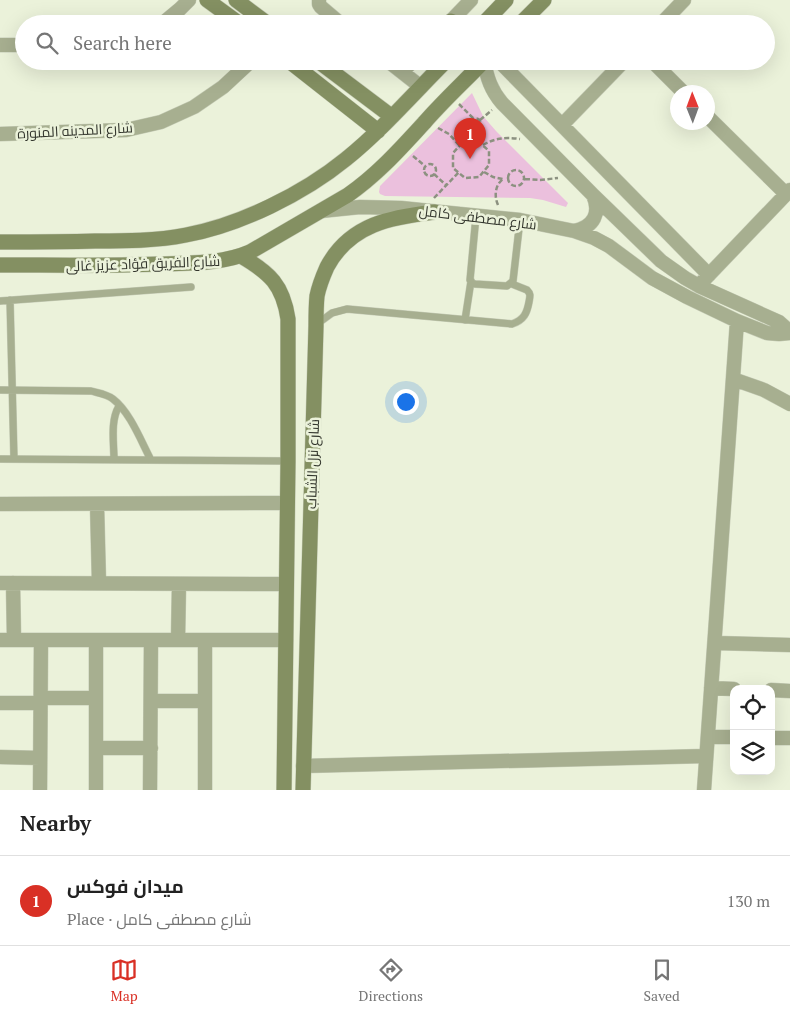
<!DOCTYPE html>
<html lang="en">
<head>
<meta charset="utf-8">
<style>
  :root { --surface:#fff; --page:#f6f6f6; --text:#222; --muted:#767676; --line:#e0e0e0; --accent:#d93025 }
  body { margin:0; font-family:"PT Serif",Cairo,serif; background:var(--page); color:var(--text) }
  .controls { position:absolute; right:15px; bottom:15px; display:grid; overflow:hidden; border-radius:10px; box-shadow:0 5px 20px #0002 }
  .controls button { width:45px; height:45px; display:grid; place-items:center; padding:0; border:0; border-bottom:1px solid var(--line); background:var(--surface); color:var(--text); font:25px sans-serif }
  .compass { position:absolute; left:670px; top:85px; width:45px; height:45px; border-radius:50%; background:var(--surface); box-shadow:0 5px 20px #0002; rotate:359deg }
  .you { position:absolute; left:405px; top:401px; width:18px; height:18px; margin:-12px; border:4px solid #fff; border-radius:50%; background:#1a73e8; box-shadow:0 0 0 8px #1a73e833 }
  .badge { display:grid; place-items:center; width:32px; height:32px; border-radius:50%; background:var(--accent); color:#fff; font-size:16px; font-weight:700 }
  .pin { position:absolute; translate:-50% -41px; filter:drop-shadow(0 1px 2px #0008) }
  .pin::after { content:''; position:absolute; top:26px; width:18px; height:15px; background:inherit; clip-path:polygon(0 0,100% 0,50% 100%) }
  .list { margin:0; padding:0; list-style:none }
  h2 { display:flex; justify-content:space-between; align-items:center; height:65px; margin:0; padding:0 20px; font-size:21px }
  h2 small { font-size:16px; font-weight:400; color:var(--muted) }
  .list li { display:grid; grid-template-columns:32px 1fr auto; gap:15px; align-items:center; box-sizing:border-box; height:90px; padding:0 20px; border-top:1px solid var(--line) }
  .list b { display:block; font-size:19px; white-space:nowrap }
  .list p { margin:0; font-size:16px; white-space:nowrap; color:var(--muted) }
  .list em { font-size:16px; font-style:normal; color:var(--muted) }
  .icon { flex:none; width:28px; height:28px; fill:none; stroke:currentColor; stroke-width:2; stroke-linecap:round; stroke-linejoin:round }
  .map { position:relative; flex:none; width:790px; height:790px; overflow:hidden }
  .search { position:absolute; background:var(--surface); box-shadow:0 5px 20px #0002; left:15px; right:15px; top:15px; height:55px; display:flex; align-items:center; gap:12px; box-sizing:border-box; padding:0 18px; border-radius:28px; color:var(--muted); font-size:19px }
  .sheet { height:155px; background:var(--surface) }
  nav { display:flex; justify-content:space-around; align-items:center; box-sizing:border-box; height:70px; border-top:1px solid var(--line); background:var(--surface); font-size:14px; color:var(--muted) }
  nav a { display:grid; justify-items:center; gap:2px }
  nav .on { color:var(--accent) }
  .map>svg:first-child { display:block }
  .green { fill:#ebc0dd }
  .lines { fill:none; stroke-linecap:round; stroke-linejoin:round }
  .lane-casing { stroke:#c6ccb7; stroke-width:8 }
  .street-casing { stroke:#c6ccb7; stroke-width:15 }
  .secondary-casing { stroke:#c6ccb7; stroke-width:16 }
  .path { stroke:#8c9180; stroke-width:2.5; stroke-dasharray:5 2.5; stroke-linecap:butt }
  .lane { stroke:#a7af90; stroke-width:7 }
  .street { stroke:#a7af90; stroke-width:14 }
  .secondary { stroke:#849062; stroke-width:15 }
  .labels { text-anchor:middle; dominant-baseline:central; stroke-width:5; stroke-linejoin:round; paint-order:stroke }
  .street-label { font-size:14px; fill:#33362d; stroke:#ebf2da }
</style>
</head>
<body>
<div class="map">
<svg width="790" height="790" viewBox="0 0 790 790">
  <rect width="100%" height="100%" fill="#ebf2da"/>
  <path class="green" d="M472,93L483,116L496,131L568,203L566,207L543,200L530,198L385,196L380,194L379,192L380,186Z"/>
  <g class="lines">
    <g class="lane-casing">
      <path id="lane" d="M476,216L470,280L472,283L475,284L507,286L513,281L520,220
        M10,300L14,459
        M0,301L191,287
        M465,320L471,281
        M317,324L332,313L347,309L512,324C524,320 527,313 529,302C530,296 531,294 527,290L512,284
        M0,390L91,391C98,393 107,394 113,399C130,412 141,441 151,460
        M0,459L288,461
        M114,460C114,443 110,421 119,406"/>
    </g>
    <g class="street-casing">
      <path id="street" d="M319,0V4L321,7L341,24
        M162,24L180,9L189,0
        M448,24L471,0
        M661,24L684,0
        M0,45H24
        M388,61L421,87
        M484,61C487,78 491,90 502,103L593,195L661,261L685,278L699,286L779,322L790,332
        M499,61L709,275
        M652,61L683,92
        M402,72L413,61
        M708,117L786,194
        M562,125L624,61
        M0,134L126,130L161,122L194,107L223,87L251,61
        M321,211L360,207L401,208L520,220L574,231L594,238L609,246L652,278L687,297L737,321L767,333L779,334L790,333
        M574,231C594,227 601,213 593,195
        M703,281L790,190
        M733,379L764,390L790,404
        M0,504L287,503
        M97,504L99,583
        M0,583L286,584
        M13,583L14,640
        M0,640H286
        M178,640L179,584
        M715,643L790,645
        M711,688L734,689
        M771,690L790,691
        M40,698H96
        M151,701H205
        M0,703H40
        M708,737H734
        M771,738H790
        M96,748H151
        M0,757L40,758
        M303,766L706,756
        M40,790L41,640
        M96,790V640
        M150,790L151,640
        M205,790V640
        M704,790L737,321"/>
    </g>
    <g class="secondary-casing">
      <path id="secondary" d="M207,0L240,24
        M236,0L268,24
        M451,21L453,24
        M483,24L506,0
        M520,24L544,0
        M289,61L378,131
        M318,61L391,116
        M0,242C32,242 63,242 95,241C125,241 156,241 186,235C240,225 303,194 346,159C382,130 413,94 446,61
        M241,256C270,273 283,285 288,319V461L284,790
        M0,265C53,265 107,266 160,264C191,263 222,264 250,252L348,195C378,174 400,149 424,123C443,101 464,82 484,61
        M303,790L316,326C316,316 316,306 317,296C319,286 323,276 327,267C350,224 391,217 435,212"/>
    </g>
    <path class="path" d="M459,104L474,119
      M471.5 123a4.5 4.5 0 1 1 9 0a4.5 4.5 0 1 1-9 0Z
      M480,120L492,110
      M438,128L449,134L459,145
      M475,141V127
      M478,141L489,151V165L479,177L465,178L453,168V153L463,142Z
      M483,145C495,138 505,137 520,139
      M413,156L425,166
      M424 170a6 6 0 1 1 12 0a6 6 0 1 1-12 0Z
      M508 178a8 8 0 1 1 16 0a8 8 0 1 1-16 0Z
      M484,172L493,177L503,179
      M434,174L447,186
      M525,179L540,180L558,178
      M434,198L459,172
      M498,205C494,196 495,185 503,179"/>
    <use href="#lane" class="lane"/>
    <use href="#street" class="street"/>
    <use href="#secondary" class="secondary"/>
  </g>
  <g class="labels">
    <g class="street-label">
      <text transform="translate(75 130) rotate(-3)">شارع المدينه المنورة</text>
      <text transform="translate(478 217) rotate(7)">شارع مصطفى كامل</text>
      <text transform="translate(143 263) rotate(-2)">شارع الفريق فؤاد عزيز غالى</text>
      <text transform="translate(312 464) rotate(-88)">شارع نزل الشباب</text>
    </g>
  </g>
</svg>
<div class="controls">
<button><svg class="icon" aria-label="locate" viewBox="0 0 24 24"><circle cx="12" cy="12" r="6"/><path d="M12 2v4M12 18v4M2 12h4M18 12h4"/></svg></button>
<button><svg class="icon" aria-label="layers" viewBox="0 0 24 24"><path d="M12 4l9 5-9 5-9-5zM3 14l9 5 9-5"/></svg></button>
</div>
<svg class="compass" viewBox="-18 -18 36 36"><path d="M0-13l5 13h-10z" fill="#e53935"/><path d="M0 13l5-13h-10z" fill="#767676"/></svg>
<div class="you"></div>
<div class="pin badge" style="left:470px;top:159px">1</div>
<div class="search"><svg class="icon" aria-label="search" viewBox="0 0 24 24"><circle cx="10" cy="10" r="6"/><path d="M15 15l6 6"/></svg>Search here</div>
</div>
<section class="sheet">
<h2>Nearby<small></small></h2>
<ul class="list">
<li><span class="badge">1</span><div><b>ميدان فوكس</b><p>Place · شارع مصطفى كامل</p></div><em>130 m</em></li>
</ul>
</section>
<nav>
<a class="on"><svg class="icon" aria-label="map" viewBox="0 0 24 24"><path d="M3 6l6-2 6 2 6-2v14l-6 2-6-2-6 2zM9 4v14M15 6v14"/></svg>Map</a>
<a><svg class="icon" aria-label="directions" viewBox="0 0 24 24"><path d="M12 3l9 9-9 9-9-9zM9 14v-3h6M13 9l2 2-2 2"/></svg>Directions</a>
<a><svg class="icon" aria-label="saved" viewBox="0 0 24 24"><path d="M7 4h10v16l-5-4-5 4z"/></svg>Saved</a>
</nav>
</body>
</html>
